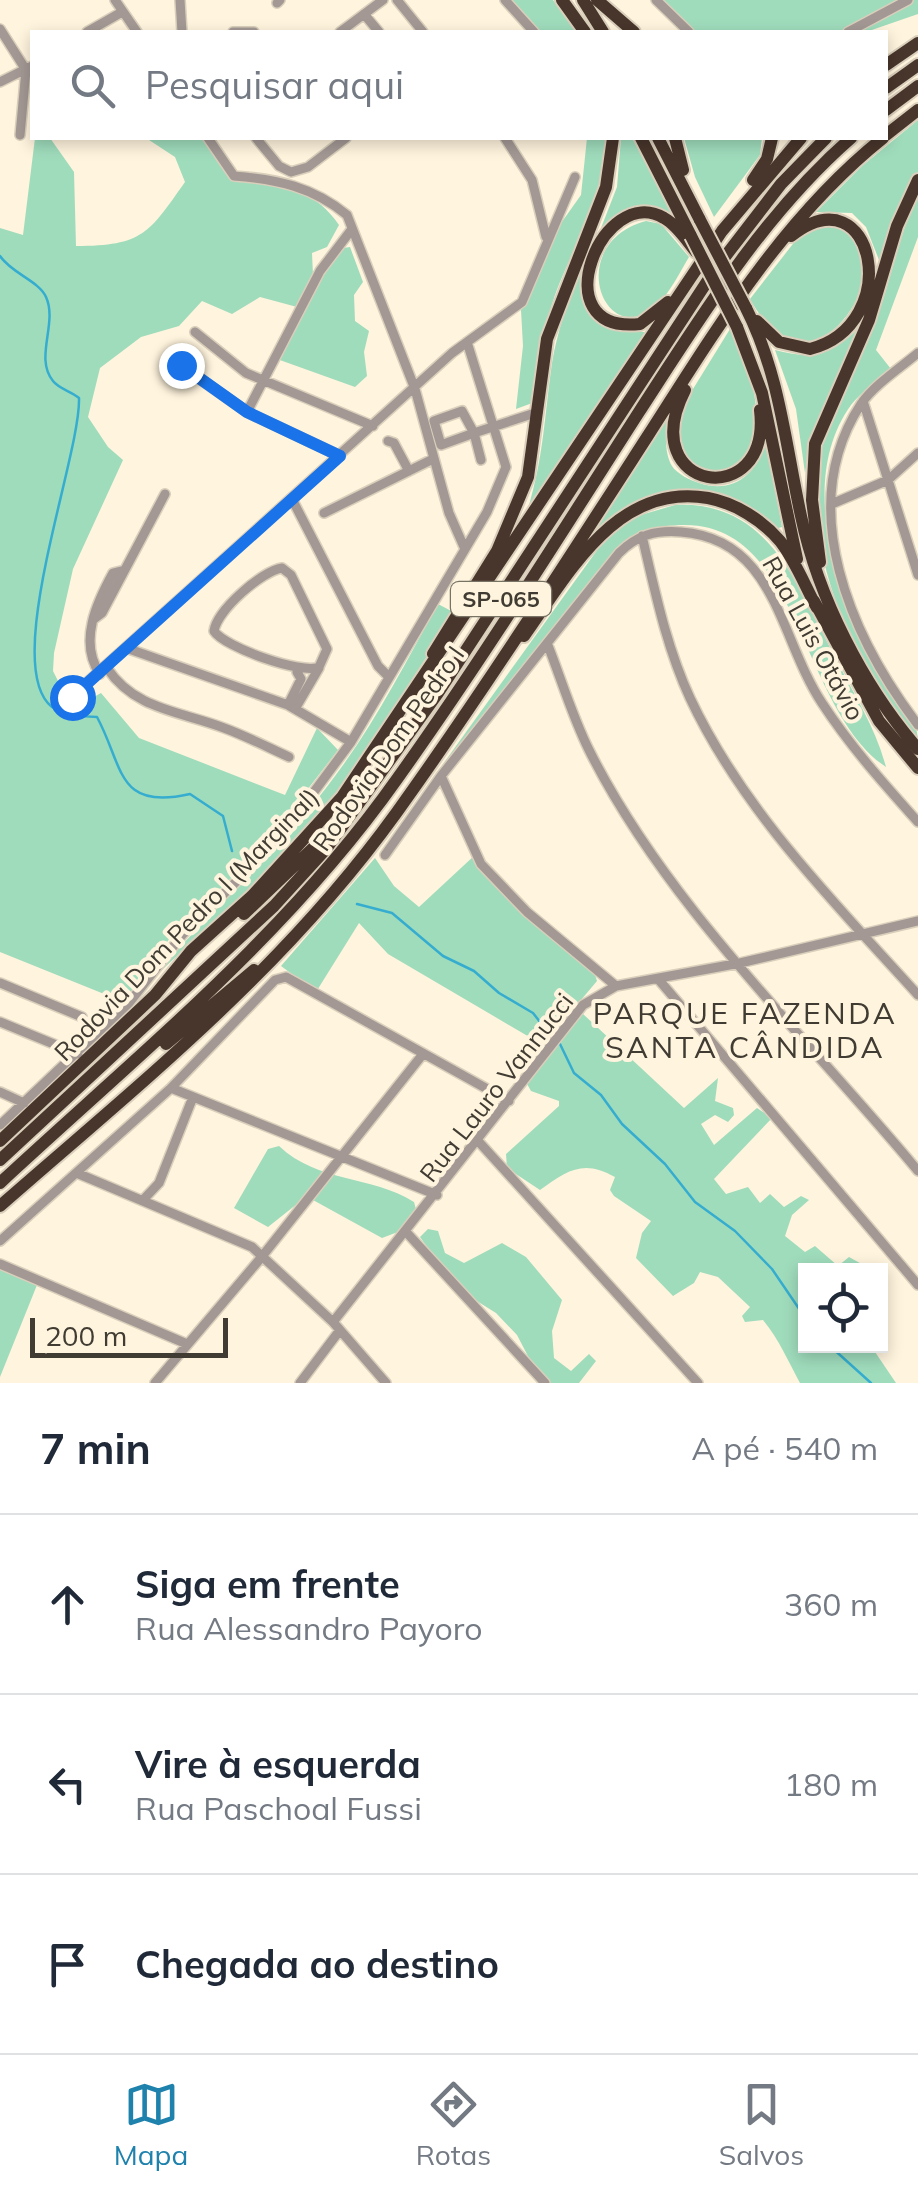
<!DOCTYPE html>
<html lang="pt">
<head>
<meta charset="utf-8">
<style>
  :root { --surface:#fff; --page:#f6f6f7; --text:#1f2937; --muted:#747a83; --line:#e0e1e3; --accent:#1e82ac }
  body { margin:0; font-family:Mulish,sans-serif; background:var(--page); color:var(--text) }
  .controls { position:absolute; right:30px; bottom:30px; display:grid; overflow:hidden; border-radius:0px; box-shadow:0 5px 15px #0003 }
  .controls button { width:90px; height:90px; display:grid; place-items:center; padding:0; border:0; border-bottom:2px solid var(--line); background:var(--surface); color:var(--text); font:50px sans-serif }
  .scale { position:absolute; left:30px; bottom:25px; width:198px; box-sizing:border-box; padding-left:10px; border:5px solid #403c33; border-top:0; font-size:28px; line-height:35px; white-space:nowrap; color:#403c33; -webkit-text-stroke:8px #fff4dd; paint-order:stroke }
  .stop { position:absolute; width:30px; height:30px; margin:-22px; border:8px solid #1a73e8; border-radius:50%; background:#fff }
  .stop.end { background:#1a73e8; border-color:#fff; box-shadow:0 2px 10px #0008 }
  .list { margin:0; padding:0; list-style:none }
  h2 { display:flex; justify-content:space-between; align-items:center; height:130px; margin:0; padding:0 40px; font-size:42px }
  h2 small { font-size:32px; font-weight:400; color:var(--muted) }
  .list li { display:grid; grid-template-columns:65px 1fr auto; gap:30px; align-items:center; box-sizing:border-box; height:180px; padding:0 40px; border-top:2px solid var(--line) }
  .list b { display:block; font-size:38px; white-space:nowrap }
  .list p { margin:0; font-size:32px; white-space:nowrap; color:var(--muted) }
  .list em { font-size:32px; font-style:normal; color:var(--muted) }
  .icon { flex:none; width:55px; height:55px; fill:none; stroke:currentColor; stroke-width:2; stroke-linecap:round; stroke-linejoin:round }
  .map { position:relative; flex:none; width:918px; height:1383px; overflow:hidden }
  .search { position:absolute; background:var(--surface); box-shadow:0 5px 15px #0003; left:30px; right:30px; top:30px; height:110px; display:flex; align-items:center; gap:25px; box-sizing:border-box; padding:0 35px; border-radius:0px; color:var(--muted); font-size:38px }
  .sheet { height:670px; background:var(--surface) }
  nav { display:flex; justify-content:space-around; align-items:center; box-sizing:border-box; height:140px; border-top:2px solid var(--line); background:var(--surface); font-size:28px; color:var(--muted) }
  nav a { display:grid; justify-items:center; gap:5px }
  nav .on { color:var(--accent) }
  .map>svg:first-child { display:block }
  .green { fill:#9fdcbc }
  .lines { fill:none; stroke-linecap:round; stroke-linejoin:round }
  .stream { stroke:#36adcf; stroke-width:2.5 }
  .minor-casing { stroke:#d9cfbb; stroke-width:12 }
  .highway-casing { stroke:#d9cfbb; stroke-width:16 }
  .minor { stroke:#a39894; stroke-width:9 }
  .highway { stroke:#48352b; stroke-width:12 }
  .highway-bridge-casing { stroke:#d9cfbb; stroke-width:16; stroke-linecap:butt }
  .highway-bridge { stroke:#48352b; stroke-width:12 }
  .route { stroke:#1a73e8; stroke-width:12 }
  .labels { text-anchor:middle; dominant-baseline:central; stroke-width:8; stroke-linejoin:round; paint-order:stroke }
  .shield { fill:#fff4dd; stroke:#797366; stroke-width:2.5 }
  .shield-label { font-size:22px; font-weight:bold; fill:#403c33 }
  .street-label { font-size:25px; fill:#403c33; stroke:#fff4dd }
  .quarter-label { font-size:30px; letter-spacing:2.5px; fill:#403c33; stroke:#fff4dd }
</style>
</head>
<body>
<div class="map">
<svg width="918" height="1383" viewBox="0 0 918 1383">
  <rect width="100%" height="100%" fill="#fff4dd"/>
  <path class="green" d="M511,0H553L577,32H538Z
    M658,0H918V14L866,32H697L679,25Z
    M918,120V172L879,260L866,227L852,213L816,212L862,166Z
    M35,138H50L74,172L76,246C143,246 149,233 185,182L175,157L146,138H205L235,180C280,185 313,187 339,225L327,247L312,253L313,275L297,307L260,297L232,314L202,301L179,326L141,337L100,368L88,417L108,447L123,460L73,569L54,653L53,671L72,709L101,693L139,738L285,795L317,728L338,750L263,847L170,938L124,1002L0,952V228L23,235Z
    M587,138H609C610,189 579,235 560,282C544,320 540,362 535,402L516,409L523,346L521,310L554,233L581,195Z
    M621,138H632L675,218C644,205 628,208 601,228L617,187Z
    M684,138H762L760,155L714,217L695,177Z
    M918,192V237L876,350L891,369C879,381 861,392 851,405C795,483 839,603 882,676C894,697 918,716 918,741C851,659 801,556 821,447C828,406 857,368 873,329C890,284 899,236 918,192Z
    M646,221L661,224L689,257C680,272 671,291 658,304C605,355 562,244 646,221Z
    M823,224H838L857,235L867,278C842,343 791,373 750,299L803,231Z
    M350,247L363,282L354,295L355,321L369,331L364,352L367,376L355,387L277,359L337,249Z
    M579,272C590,315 595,332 645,332L527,512C544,456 544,419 552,363C557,332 568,302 579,272Z
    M730,329C751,367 774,433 736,466C719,481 704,472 686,462L675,431L685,402Z
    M858,329L812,436L805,473L796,409L775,350C812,360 830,355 858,329Z
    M669,411C666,427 663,451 672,466C677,474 690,480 699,483C735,495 759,472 766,438L782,527L775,529C753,518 729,500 705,493C660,479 617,512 586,541Z
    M675,505C770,500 798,587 835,657C854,695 875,726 886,767C800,709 801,524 684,525C656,525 635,533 614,552L420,796L603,542L634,517Z
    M438,604L455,613L339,792L251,887L149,982C209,911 280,851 335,776C375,723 406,662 438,604Z
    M475,855L527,912L595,975L597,981L543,1045L388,954L359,923L316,992L281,966L375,858L394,886L419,907Z
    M583,1014L684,1108L718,1078L715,1101L733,1108L734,1115L728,1122L715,1115L701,1124L714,1145L757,1108L772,1118L714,1179L726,1194L748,1187L760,1203L770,1194L784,1207L801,1196L809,1200L792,1215L785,1236L805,1252L815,1246L838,1266L849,1257L867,1267L866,1270H806V1346H871L896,1383H800C788,1361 780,1341 763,1320L745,1322L742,1316L750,1307L718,1277L700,1272L694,1283L673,1296L636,1258L642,1233L651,1221L614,1196L610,1190L615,1177C584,1159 567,1170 540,1190L507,1168L506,1154L559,1106V1101L531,1091L526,1082Z
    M279,1146C318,1183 371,1175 414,1202L417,1213L403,1230L382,1238L313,1200H302L268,1227L234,1208L268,1149Z
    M428,1229L438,1231L445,1253L464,1263L502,1243L526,1257L562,1300L552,1331L554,1358L571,1371L589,1354L596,1361L579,1383H542L517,1335L496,1313L456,1288L420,1237Z
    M0,1269L37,1285L0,1377Z"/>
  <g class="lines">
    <path class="stream" d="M0,256C11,273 39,281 46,297C58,323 34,358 53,381C59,389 71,391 79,398C81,456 0,666 52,707C63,714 84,717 97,717C124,767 116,811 190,794L223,816L232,851
      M357,904L392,913L443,956L474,971L499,993L533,1013L551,1036
      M560,1044L574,1073L601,1095L622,1124L665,1164L695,1202L735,1231L772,1269L806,1319
      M830,1346L871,1383"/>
    <g class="minor-casing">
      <path id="minor" d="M115,0L137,32
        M180,0L182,32
        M397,0L423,32
        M505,0L534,32
        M656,0L689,32
        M277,3L280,0
        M364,14L379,32
        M0,29L26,70L20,135
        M87,32L122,12
        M233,32H254
        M340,32L383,0
        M848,32L908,0
        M0,82L32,66
        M208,138L234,176C277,179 313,187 347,215L415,389L449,513L464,547
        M256,138L279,166L291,172L308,167L346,138
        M505,138L532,180L546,237
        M195,332L246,373L373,426
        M918,353C900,368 874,385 861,404C793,508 852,638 918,725
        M173,360L247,412L340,456
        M863,401L918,575
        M462,411L474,433L441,445L434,421Z
        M247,412L320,271L352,229
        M388,441L394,443L409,471
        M481,460L474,433L538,412
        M293,501L378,666L389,677
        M834,503L888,480L918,453
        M324,513L433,459
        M642,536C655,591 666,646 690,698C743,811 835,903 918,995
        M282,568L291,575L327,649L319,667C302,675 224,647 214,631C217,610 262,571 282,568Z
        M94,619L102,613L165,494
        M547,643C561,678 572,716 589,750C667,906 807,1037 918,1171
        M129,649L288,705L351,742
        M107,668C135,710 180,711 224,728C246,736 267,747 289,757
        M100,674C78,642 97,602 113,573L121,571
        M71,697L452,353L522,302L575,177
        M288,705L301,679L297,672
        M295,709L319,668
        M441,776L481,864L527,912L616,986
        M385,855L441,776L619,553C637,535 655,530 681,532C776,539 779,638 822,703C850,746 884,784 918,822
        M659,980L918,1285
        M0,983L82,1017
        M0,1022L78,1054
        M171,1088L437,1195
        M0,1092L24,1103
        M0,1125L129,1003L183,934L249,869L302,808L351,742L487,512L506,467L467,342
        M479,1142L698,1383
        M79,1174L252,1247L333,1322L386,1383
        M143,1200L159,1183L193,1097
        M407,1233L545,1383
        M0,1241L171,1088L275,980L286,977L509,1101
        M0,1264L187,1344
        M333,1322L583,1005L616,986L740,963L918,921
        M155,1383L260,1259L423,1054
        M300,1383L340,1330"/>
    </g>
    <g class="highway-casing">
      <path id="highway" d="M562,0L585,32
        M583,0L603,32
        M597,0L634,32
        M886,65L918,43
        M886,88L918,65
        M886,110L918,86
        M886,135L918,110
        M641,138L691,236
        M658,138L700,220
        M675,138L683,170
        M753,180L767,159L772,138
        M668,302L640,324C540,335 603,181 664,218C677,225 687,241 696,252
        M746,308C780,375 785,443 801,516C818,597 863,686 918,749
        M757,321L779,342L810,349C905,325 875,170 791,236
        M737,327L762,393L797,559
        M685,390C633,492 772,513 760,410
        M820,562L812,500L815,444L869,320L897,226L918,180
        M814,601L879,721L918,768
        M524,636C569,573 617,482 708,498C735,503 762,520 780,541C795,560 805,586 817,608
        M433,654L497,551L528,477L547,339L606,187L613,138
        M244,914L334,828
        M166,1044L254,970
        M0,1141L155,995L191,951L252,896L342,797L722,231L801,138
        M0,1160L274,906L326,849L438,693L714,271L781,184L826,138
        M0,1183C139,1054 287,935 397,779C482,660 560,535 639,412C702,315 764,214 851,138
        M0,1206C144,1080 284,969 397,812C485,689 567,561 649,434C717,328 784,217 883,138"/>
    </g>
    <use href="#minor" class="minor"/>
    <use href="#highway" class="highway"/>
    <g class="highway-bridge-casing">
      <path id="highway-bridge" d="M700,220L746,308
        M691,236L737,327"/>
    </g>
    <use href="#highway-bridge" class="highway-bridge"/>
  </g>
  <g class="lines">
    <path class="route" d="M72,697L340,456L247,412L181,365"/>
  </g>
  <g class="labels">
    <rect class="shield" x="451" y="582" width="100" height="34" rx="8"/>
    <g class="shield-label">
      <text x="501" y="599">SP-065</text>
    </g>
    <g class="street-label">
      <text transform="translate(814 638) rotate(61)">Rua Luis Otávio</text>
      <text transform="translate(388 748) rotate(-55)">Rodovia Dom Pedro I</text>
      <text transform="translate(186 924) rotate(-46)">Rodovia Dom Pedro I (Marginal)</text>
      <text transform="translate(496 1087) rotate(-52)">Rua Lauro Vannucci</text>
    </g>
    <g class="quarter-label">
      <text x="745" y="1013">PARQUE FAZENDA<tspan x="745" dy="34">SANTA CÂNDIDA</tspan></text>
    </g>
  </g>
</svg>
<div class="controls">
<button><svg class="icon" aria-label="locate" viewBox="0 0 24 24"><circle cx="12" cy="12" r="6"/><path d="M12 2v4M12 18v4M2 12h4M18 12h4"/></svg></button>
</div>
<div class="scale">200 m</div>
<div class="stop" style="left:72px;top:697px"></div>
<div class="stop end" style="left:181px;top:365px"></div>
<div class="search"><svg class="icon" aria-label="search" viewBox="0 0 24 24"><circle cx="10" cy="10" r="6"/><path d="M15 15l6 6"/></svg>Pesquisar aqui</div>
</div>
<section class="sheet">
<h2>7 min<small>A pé · 540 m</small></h2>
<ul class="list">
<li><svg class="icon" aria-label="ahead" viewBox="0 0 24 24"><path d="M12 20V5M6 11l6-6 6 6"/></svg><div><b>Siga em frente</b><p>Rua Alessandro Payoro</p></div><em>360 m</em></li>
<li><svg class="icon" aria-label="left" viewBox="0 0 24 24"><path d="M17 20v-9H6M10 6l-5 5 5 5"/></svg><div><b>Vire à esquerda</b><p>Rua Paschoal Fussi</p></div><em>180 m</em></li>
<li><svg class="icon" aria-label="arrive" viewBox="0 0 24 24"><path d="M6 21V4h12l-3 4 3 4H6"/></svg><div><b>Chegada ao destino</b></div></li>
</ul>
</section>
<nav>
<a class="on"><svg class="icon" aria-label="map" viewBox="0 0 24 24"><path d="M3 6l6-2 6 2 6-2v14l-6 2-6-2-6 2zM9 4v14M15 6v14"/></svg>Mapa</a>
<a><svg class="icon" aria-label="directions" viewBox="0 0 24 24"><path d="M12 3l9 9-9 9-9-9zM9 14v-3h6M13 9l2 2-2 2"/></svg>Rotas</a>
<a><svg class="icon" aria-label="saved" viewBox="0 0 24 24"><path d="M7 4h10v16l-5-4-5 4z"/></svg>Salvos</a>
</nav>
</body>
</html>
